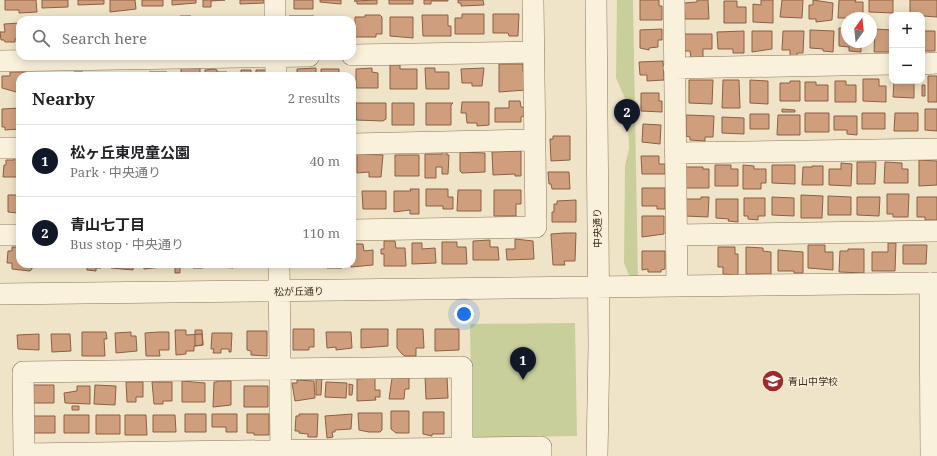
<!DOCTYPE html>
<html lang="en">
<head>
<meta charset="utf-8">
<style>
  :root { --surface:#fff; --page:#f6f6f6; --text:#202124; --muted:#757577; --line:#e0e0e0; --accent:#111827 }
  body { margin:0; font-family:"Noto Serif","Noto Sans JP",serif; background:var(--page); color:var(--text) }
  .controls { position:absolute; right:12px; top:12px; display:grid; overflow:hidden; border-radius:8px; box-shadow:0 2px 10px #0003 }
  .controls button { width:36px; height:36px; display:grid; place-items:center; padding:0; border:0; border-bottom:1px solid var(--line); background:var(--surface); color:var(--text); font:20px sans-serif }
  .compass { position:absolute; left:841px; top:12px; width:36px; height:36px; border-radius:50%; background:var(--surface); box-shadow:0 2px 10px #0003; rotate:15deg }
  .you { position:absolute; left:464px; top:314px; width:14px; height:14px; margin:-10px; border:3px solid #fff; border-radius:50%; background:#1a73e8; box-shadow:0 0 0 6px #1a73e833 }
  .badge { display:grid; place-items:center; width:26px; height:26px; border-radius:50%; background:var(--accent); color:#fff; font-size:13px; font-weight:700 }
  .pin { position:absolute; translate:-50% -33px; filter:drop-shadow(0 1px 2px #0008) }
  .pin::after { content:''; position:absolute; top:21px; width:14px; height:12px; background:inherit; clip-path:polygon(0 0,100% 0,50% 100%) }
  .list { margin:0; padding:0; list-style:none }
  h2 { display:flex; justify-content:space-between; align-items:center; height:52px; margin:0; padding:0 16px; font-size:17px }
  h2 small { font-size:13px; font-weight:400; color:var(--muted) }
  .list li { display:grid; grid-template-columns:26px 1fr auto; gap:12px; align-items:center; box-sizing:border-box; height:72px; padding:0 16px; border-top:1px solid var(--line) }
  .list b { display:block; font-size:15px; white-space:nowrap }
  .list p { margin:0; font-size:13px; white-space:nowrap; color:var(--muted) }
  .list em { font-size:13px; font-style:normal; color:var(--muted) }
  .icon { flex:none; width:22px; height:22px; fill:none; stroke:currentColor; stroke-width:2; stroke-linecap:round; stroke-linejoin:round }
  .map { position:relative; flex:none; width:937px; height:456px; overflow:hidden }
  .search { position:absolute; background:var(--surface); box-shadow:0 2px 10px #0003; left:16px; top:16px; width:340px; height:44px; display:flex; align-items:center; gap:10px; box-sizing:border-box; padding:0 14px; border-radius:12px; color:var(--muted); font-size:15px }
  .panel { position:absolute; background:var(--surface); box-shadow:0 2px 10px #0003; left:16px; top:72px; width:340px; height:196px; border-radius:12px }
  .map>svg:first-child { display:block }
  .green { fill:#c9cf9b }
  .building { fill:#cf9f7d; stroke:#8d5f41 }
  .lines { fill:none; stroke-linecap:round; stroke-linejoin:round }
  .minor-casing { stroke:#8d765c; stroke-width:22 }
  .minor { stroke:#faf1dc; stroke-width:21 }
  .labels { text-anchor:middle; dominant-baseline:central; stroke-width:3; stroke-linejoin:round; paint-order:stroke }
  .street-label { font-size:10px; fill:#3d2e20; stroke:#f7eed8 }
  .poi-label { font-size:10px; fill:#3d2e20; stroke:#f7eed8; text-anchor:start }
</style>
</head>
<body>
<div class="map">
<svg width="937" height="456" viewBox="0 0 937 456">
  <rect width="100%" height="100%" fill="#f0e4c8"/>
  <path class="green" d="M617,0H633L638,279L630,278L624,263L625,165L629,149L627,103L616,78Z
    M575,323L577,436L472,438L470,324Z"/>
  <path class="building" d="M5,0H36L37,12L19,13V10H5Z
    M42,0H68V7L42,8Z
    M78,0H104V4L78,5Z
    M110,0H135L136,9L110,12Z
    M142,0H163V6H142Z
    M172,0H196V3L172,5Z
    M203,0H225L211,1V7H203Z
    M240,0H264V3L240,4Z
    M294,0H313V9H294Z
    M320,0H341V4L320,2Z
    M377,0V4H357V1H354Z
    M389,0H413V4H389Z
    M424,0H448V1H431V4H424Z
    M458,0H483L484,5L461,6V3H458Z
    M640,0H659V6H662V20H640Z
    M697,0H708L709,19H685L684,3L697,2Z
    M761,0H773V23L753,22V4L761,5Z
    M782,0H803L802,18L780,17Z
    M813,0L833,3L832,20L816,22V19H809V5H813Z
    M839,0H856L855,2H863V18H838Z
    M869,0H893V13L869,12Z
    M910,0H937V17L910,15Z
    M724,1H737V7H746V23H724Z
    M462,14H484V34H455V18H462Z
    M493,14H519L518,36H509L508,33H493Z
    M365,15H380L382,17V34H376V37H355V17H365Z
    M422,15H448V26H451V36H423Z
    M180,16H191V19L195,18L194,20H172V18H181Z
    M289,16H314L315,20H289Z
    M390,17H413V38L390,36Z
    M229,18V20H207V19Z
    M322,18H345V20H322Z
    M235,19H263V20H235Z
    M20,23V39H15V42H5L4,40H1L0,32H5L4,24Z
    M839,28L847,29V42H861V52L849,51V47L839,46Z
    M662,29V40H658V47L649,48V50L640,48V30Z
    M875,29L892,30L890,52H874Z
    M810,30L834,31L833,52L823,51V49L810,48Z
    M744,31V53H733V49H718L717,32Z
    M752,31H772V49L752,52Z
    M783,31H804L803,53H797V57L790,56V50H782Z
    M922,31H935V51H922Z
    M682,34H712V49H703V57L691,58L690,51H683Z
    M663,61L664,80L647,81V75H640L639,62Z
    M499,64H523V72H526V90L499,92Z
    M390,65H400V69H417V89H390Z
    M181,68H200V76H181Z
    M316,68V76H288V74H297V69Z
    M372,68V72L378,73V88H356V69Z
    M425,68H435V72H449V89H426Z
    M484,68L482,86H472V83H462L461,69Z
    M214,69L217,70V72H227V76H205V70Z
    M321,69H339V75L345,76H321Z
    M241,70H251V73L256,74V70H267V76H241Z
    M10,72H26V76H20V93L2,88V76H10Z
    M74,72H83V73H88L91,76H74Z
    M149,72H167V76H149Z
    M109,73H129V76H109Z
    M928,76H937V102H928Z
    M863,79H879V86H886V102L863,101Z
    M689,80H713L712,104L689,103Z
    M723,80H739L740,108H722Z
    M750,80L768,81V104L750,103Z
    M790,81H800V101H780V83H790Z
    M835,81H846V85H856V102H835Z
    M894,81H914V98L893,97Z
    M805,82H816V85H828V101H805Z
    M922,85H925V96H922Z
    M641,93H659V101H662V112L641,111Z
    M509,101H520L521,107L526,108V115L521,117V122H495V108H509Z
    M462,102H489V125L477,126V123H467L466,113H461Z
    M356,103H386V119L383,121L356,120Z
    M392,103H414V125H392Z
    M426,103H453L451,105V125H426Z
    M20,108V129L5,130V127H2V109Z
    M782,109L795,110V112H782Z
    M925,109H937V131L925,130Z
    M805,113H829V132H805Z
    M862,113H885V129H862Z
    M895,113H918V131H894Z
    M750,114H769V129H750Z
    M686,115L714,116L713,137H705V141L690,140V137L686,136Z
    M778,115H800V135H777Z
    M834,116H857V135L847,134V130H834Z
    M722,117L744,118V134L722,133Z
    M643,124L661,125L660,144L642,142Z
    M553,136H570V160L551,161L550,139H553Z
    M442,149H447V155H449L448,174H442V167H436V178H425V154H442Z
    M521,151V176H515V174L493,175L492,152Z
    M460,152L485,153V172L462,173L460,171Z
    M357,154L383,155L381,177H369V172L357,173Z
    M395,155H419V176H395Z
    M14,156H20V177H3L4,165H6V160H14Z
    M641,156H659V164H665V174H642Z
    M919,160L937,161V185L919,186Z
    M857,162H876L875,184H857Z
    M885,162L902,163V169H908V183H884Z
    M841,163L852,164L851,186L829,185V169H841Z
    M715,165H731V169H738V186H715Z
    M743,165L754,166V169H766V183H761V189H743Z
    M772,165H795V184L772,183Z
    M812,166H823V185H802L803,167H812Z
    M685,167H703V169H709V188H685Z
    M548,172H569L570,189H552L551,184H549Z
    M642,188H665V209H657V206H642Z
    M410,189H419V214H410V210L394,212V191H411Z
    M426,189H448V197H453V209H443V206H426Z
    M458,190H481V211H457Z
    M494,190H521V204H516V216H494Z
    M362,191H386V209H363Z
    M887,194H909L908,217H893V214H887Z
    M8,195H20L18,213L8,212Z
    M801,195L823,196L822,218H801Z
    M828,196L851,197V215H828Z
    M701,197H709L708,217L685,216V199H701Z
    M772,197L794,198V216L772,215Z
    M857,197H880L879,216L857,215Z
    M917,197H937V220H925V217H917Z
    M744,198H765V216H758V220L748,219V216H744Z
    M716,199H738V222L728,221L729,219L716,218Z
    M576,200V222H552V212H554V204H557V201Z
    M642,216H664V234L642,237Z
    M564,233H576L575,261H564L565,265H553L551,234Z
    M515,239L533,241L534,259L507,260L506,249H515Z
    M490,240V247H498L499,260H473V241Z
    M384,241H395L396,248H405L406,266H384V254H381V249H384Z
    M442,242H457V247H466L467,264H442Z
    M412,243H422V249L435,248L436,263L412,264Z
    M888,243H896L895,271H872V252H888Z
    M355,244H363L364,251L373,250V265L351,267L352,247H355Z
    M808,245H825V252H833V270L808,268Z
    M903,245H927L926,264H903Z
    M12,247H20V264H35L32,265V269L30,271L12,269V263H7L8,251H12Z
    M718,247H735V254H738V275L723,274V267H718Z
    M746,247L763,248V251L771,252V274H746Z
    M848,249H864V273L839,272L840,251H848Z
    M778,250L803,252V273H794V271H778Z
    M642,251H665V269L661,270V272H648V269L642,270Z
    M46,264H69V267H46Z
    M77,264H101V268H96V271L87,270V267H77Z
    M111,264H134L133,270L111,268Z
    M143,264H170V266L144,269Z
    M176,264H203V268H193V265L176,266Z
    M212,264H233V268L212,266Z
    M248,264H259V267H248Z
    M288,264H313L305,266L288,267Z
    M321,264H344V266L342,268H327V266H321Z
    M180,267V273H175V268Z
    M293,329H314V347H309V350H293Z
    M361,329H388V346L361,348Z
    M397,329H423L424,348H416V356H405L402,354L397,348Z
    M435,329H459V350L435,351Z
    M175,330H186V335L202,334L203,345L194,346V351H186V354L176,355Z
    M195,330H202L203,345L195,346Z
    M247,331H267V356L251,355V351L247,350Z
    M82,332H106L107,339H104L105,356H82Z
    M131,332V336H136L137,351L116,353L115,333Z
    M159,332H169V350H159L160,356H146L145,333Z
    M326,332H351L352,348L336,350V347L327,348Z
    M212,333H232L231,352H229V349H221V353H213L214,349H211Z
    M39,334V350L18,349L17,335Z
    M51,334H70L71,351L52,352Z
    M316,375H322L321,395H316Z
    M425,376H447L448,398L426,399Z
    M375,378V390H380V397H375L376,400L357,401V379Z
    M392,378H409V389H405L404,399H389Z
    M297,380L314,381L315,398L295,401L292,383H297Z
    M182,381L205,383V402H182Z
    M217,381H231V405L213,407L214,382H217Z
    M126,382H143V397H136V402H127Z
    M152,382H172V401H163V404H154Z
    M326,382L347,383L346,398L325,397Z
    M349,384L353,385L352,395H349Z
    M31,385H54V403H32Z
    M95,385L116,386L115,405L94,404Z
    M77,386H90V404L65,403L64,393L77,391Z
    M244,386H268V407H244Z
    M72,406H79V410H72Z
    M391,411H409V433H396L391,429Z
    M423,412H444V434H432V436L423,434Z
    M358,413H382V430L380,432H369L359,430Z
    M185,414H206V432H185Z
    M212,414H237V432H226V427H212Z
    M247,414H269V435H254V433H247Z
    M299,414H318L317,437H308V434L299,433V431H295L296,416H299Z
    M352,414L351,429L335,430V432H332L333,437L327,438L325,416Z
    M64,415H89V433H64Z
    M96,415H120V434H96Z
    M125,415H146L147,435H125Z
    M153,415H175L176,432H153Z
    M33,416H55V433H34Z"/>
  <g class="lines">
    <g class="minor-casing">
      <path id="minor" d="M275,0V20
        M596,0L599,346L597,456
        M674,0L677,286
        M352,55L534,52
        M276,56V76
        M0,61L309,56
        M922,64L937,63
        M674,68L892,64
        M352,144L535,140
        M0,148H20
        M675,153L937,149
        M352,230L536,227L533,0
        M0,235H20
        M676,235L937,231
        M279,264L281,456
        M930,283L931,456
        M0,294L937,283
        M462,448V367L23,372L24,454L541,447V456"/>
    </g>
    <use href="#minor" class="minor"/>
  </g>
  <defs>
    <g id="school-disc" transform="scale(1.15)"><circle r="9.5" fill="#9e2a2b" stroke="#f7eed8"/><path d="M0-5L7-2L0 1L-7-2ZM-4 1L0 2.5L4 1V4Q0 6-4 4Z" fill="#fff"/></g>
  </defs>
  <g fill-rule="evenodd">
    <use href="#school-disc" x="773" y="381"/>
  </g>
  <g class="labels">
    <g class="street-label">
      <text transform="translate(597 228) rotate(-90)">中央通り</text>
      <text transform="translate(299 291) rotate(-1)">松が丘通り</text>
    </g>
    <g class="poi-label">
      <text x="788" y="381">青山中学校</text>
    </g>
  </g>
</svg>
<div class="controls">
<button>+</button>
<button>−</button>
</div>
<svg class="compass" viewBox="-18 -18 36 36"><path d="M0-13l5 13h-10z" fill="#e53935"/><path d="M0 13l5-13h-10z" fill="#757577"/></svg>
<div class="you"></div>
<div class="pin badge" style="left:523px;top:380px">1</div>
<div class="pin badge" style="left:627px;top:132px">2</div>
<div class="search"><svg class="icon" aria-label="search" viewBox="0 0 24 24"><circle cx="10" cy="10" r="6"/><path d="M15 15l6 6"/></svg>Search here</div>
<section class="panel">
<h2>Nearby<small>2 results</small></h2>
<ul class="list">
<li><span class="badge">1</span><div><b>松ヶ丘東児童公園</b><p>Park · 中央通り</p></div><em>40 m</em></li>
<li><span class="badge">2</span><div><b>青山七丁目</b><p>Bus stop · 中央通り</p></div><em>110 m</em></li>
</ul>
</section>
</div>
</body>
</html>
